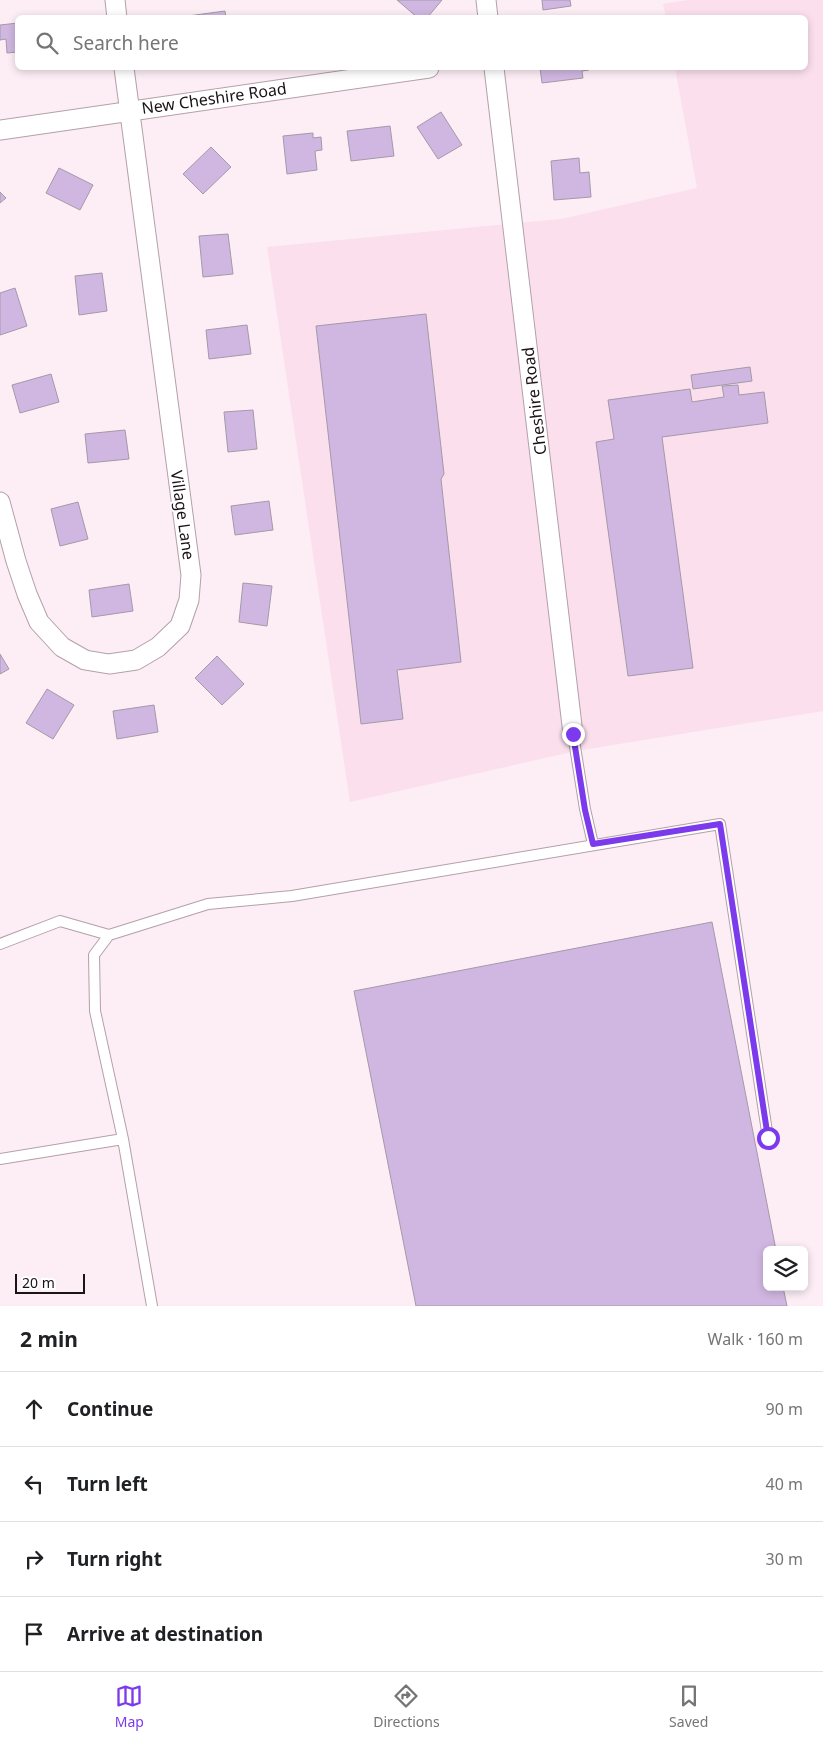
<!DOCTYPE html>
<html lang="en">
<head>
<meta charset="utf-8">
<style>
  :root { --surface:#fff; --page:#f6f6f6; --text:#202124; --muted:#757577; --line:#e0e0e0; --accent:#7c3aed }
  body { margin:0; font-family:"Noto Sans",sans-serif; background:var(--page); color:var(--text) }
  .controls { position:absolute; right:15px; bottom:15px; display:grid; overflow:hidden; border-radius:8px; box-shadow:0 2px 8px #0003 }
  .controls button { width:45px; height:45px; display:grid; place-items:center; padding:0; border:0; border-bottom:1px solid var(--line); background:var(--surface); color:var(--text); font:25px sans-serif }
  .scale { position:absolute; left:15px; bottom:12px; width:70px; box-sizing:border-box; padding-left:5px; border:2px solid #1a1317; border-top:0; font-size:14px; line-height:18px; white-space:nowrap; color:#1a1317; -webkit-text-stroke:4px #fff; paint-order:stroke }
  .stop { position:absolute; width:15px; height:15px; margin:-11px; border:4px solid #7c3aed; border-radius:50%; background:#fff }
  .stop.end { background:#7c3aed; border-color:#fff; box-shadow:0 1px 5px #0008 }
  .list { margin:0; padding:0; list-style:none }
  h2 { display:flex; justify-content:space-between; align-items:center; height:65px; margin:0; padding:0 20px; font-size:21px }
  h2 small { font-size:16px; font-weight:400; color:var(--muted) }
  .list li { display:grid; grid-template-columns:32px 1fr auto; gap:15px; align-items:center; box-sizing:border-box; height:75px; padding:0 20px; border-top:1px solid var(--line) }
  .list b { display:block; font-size:19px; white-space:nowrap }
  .list em { font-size:16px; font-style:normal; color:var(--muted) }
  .icon { flex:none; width:28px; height:28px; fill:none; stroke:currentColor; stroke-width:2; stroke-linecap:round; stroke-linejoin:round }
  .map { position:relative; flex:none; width:823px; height:1306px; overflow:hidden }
  .search { position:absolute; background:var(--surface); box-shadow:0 2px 8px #0003; left:15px; right:15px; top:15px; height:55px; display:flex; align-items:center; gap:12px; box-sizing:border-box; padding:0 18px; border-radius:8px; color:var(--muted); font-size:19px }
  .sheet { height:365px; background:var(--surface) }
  nav { display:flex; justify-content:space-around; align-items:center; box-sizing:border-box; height:70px; border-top:1px solid var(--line); background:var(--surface); font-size:14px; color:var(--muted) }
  nav a { display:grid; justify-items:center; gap:2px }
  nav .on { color:var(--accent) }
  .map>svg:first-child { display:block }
  .built { fill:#fbdfed }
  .building { fill:#d0b7e1; stroke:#a399a9 }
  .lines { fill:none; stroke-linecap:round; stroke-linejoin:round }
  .lane-casing { stroke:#b3a0aa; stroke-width:12 }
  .street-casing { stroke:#b3a0aa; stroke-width:21 }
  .lane { stroke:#fff; stroke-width:10 }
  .street { stroke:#fff; stroke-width:19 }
  .route { stroke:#7c3aed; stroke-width:6 }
  .labels { text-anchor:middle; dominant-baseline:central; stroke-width:4; stroke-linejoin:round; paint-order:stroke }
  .street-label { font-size:16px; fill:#1a1317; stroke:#fff }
</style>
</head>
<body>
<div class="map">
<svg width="823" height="1306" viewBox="0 0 823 1306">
  <rect width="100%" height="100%" fill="#fdedf5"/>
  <path class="built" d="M688,0H823V711L576,751L350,802L267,247L561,219L697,188L675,68H806V18L666,17L663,4Z"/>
  <path class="building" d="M397,0H442L427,18H418Z
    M542,0H570L571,6L543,10Z
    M225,11L226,18H188V16Z
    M18,23V57L17,52L7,53L6,39L0,40V25Z
    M540,68H588L589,70L582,71L583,78L542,83Z
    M441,112L462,145L438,159L417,127Z
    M390,126L394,156L351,161L347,131Z
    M313,133V138L321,137L322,150L315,151L317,170L287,174L283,136Z
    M211,147L231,167L203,194L183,174Z
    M579,158L580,173L589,172L591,197L554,200L551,161Z
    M59,168L93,185L80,210L46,193Z
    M0,192L6,198L0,203Z
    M228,234L233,274L203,277L199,236Z
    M102,273L107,311L79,315L75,276Z
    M15,288L27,326L0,335V293Z
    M426,314L444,474L441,479L461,662L397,670L403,719L361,724L316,326Z
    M247,325L251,354L209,359L206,330Z
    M750,367L752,381L693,389L691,375Z
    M51,374L59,402L20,413L12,385Z
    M738,385L739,395L764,392L768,423L662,437L693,668L628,676L596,442L614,439L608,400L690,389L692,402L724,397L722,386Z
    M253,410L257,449L228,452L224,412Z
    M125,430L129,459L88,463L85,434Z
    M269,501L273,530L235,535L231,506Z
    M78,502L88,539L60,546L51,509Z
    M243,583L272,586L267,626L239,622Z
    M129,584L133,611L92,617L89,590Z
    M0,654L9,669L0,674Z
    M217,656L244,684L222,705L195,678Z
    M47,689L74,705L53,739L26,723Z
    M154,705L158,732L117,739L113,711Z
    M712,922L776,1250H767V1287H783L787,1306H416L354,991Z"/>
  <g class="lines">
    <g class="lane-casing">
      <path id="lane" d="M573,734L585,809L593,844
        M0,944L60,921L109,935
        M0,1159L123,1139
        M152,1306L123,1139L95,1011L94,955L109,935L208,904L292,896L720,824L768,1138"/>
    </g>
    <g class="street-casing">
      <path id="street" d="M115,0L117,18
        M486,0L488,18
        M494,68L573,734
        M0,130L429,68
        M0,502L16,561L27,594L39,622L62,647L85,660L109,664L136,660L158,647L180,626L189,600L191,575L124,68"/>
    </g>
    <use href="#lane" class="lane"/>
    <use href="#street" class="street"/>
  </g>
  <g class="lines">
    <path class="route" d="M573,734L585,810L593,844L720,824L768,1138"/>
  </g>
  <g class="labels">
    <g class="street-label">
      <text transform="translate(214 98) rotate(-8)">New Cheshire Road</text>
      <text transform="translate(534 401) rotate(-97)">Cheshire Road</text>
      <text transform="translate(183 515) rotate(82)">Village Lane</text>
    </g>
  </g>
</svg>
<div class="controls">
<button><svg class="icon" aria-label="layers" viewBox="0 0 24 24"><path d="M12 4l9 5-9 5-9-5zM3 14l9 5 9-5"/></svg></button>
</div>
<div class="scale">20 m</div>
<div class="stop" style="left:768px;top:1138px"></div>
<div class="stop end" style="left:573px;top:734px"></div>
<div class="search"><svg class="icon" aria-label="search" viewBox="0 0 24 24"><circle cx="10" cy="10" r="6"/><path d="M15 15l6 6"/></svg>Search here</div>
</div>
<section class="sheet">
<h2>2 min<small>Walk · 160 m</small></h2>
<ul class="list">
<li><svg class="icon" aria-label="ahead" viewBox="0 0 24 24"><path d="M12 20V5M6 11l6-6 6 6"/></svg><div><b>Continue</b></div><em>90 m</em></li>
<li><svg class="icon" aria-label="left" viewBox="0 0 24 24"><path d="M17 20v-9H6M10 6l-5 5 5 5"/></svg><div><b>Turn left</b></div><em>40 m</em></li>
<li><svg class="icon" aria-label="right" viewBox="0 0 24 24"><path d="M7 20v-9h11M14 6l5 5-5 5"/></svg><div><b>Turn right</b></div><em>30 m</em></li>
<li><svg class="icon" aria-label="arrive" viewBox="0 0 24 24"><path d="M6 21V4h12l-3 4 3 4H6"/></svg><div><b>Arrive at destination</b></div></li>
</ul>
</section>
<nav>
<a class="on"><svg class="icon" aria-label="map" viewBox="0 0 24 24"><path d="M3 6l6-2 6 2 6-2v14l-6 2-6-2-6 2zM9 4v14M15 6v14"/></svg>Map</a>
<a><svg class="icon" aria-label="directions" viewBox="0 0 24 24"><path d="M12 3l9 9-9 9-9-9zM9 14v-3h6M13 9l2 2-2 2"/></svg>Directions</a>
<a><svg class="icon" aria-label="saved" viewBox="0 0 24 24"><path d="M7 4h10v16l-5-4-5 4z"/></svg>Saved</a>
</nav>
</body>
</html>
